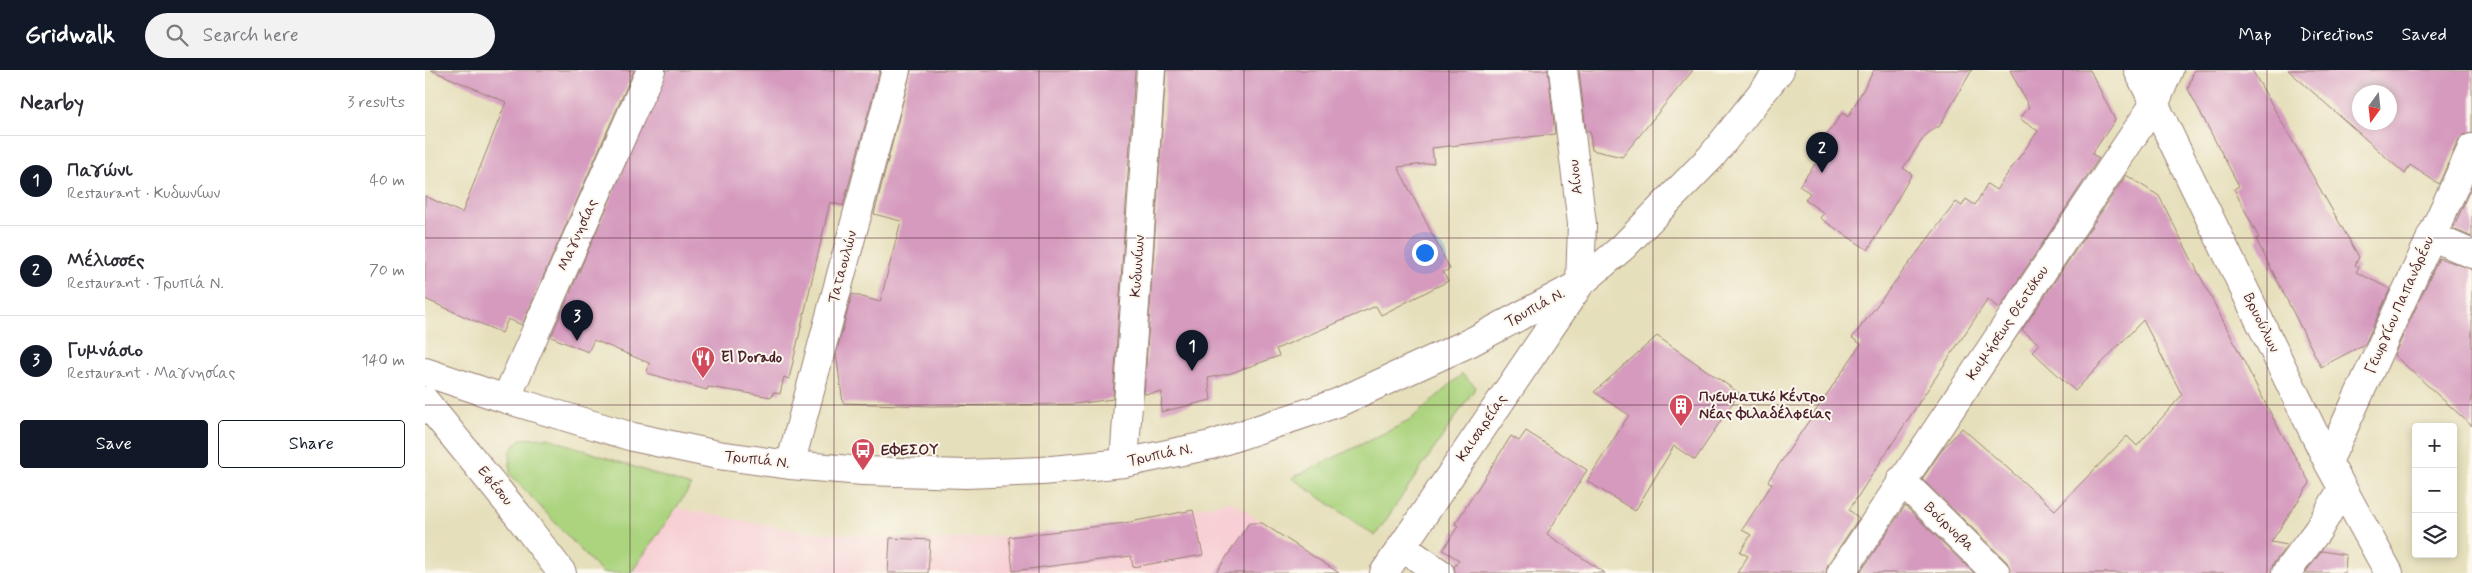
<!DOCTYPE html>
<html lang="en">
<head>
<meta charset="utf-8">
<style>
  :root { --surface:#fff; --page:#f2f2f3; --text:#2b2b33; --muted:#7c7c81; --line:#e1e1e2; --accent:#111827 }
  body { margin:0; font-family:Mynerve,sans-serif; background:var(--page); color:var(--text) }
  .controls { position:absolute; right:15px; bottom:15px; display:grid; overflow:hidden; border-radius:5px; box-shadow:0 2px 8px #0003 }
  .controls button { width:45px; height:45px; display:grid; place-items:center; padding:0; border:0; border-bottom:1px solid var(--line); background:var(--surface); color:var(--text); font:25px sans-serif }
  .compass { position:absolute; left:1927px; top:15px; width:45px; height:45px; border-radius:50%; background:var(--surface); box-shadow:0 2px 8px #0003; rotate:195deg }
  .you { position:absolute; left:999px; top:182px; width:18px; height:18px; margin:-12px; border:4px solid #fff; border-radius:50%; background:#1a73e8; box-shadow:0 0 0 8px #1a73e833 }
  .badge { display:grid; place-items:center; width:32px; height:32px; border-radius:50%; background:var(--accent); color:#fff; font-size:16px; font-weight:700 }
  .pin { position:absolute; translate:-50% -41px; filter:drop-shadow(0 1px 2px #0008) }
  .pin::after { content:''; position:absolute; top:26px; width:18px; height:15px; background:inherit; clip-path:polygon(0 0,100% 0,50% 100%) }
  .list { margin:0; padding:0; list-style:none }
  h2 { display:flex; justify-content:space-between; align-items:center; height:65px; margin:0; padding:0 20px; font-size:21px }
  h2 small { font-size:16px; font-weight:400; color:var(--muted) }
  .list li { display:grid; grid-template-columns:32px 1fr auto; gap:15px; align-items:center; box-sizing:border-box; height:90px; padding:0 20px; border-top:1px solid var(--line) }
  .list b { display:block; font-size:19px; white-space:nowrap }
  .list p { margin:0; font-size:16px; white-space:nowrap; color:var(--muted) }
  .list em { font-size:16px; font-style:normal; color:var(--muted) }
  .actions { display:flex; gap:10px; padding:15px 20px }
  .actions a { flex:1; padding:11px 0; border:1px solid var(--accent); border-radius:5px; text-align:center; font-size:18px; color:var(--accent) }
  .actions .main { background:var(--accent); color:#fff }
  .icon { flex:none; width:28px; height:28px; fill:none; stroke:currentColor; stroke-width:2; stroke-linecap:round; stroke-linejoin:round }
  .map { position:relative; flex:none; width:2047px; height:503px; overflow:hidden }
  header { display:flex; align-items:center; gap:30px; box-sizing:border-box; height:70px; padding:0 25px; background:var(--accent); color:#fff }
  header strong { font-size:24px }
  nav { display:flex; gap:28px; margin-inline-start:auto; font-size:18px }
  .search { width:350px; height:45px; background:var(--page); display:flex; align-items:center; gap:12px; box-sizing:border-box; padding:0 18px; border-radius:28px; color:var(--muted); font-size:19px }
  main { display:flex }
  aside { flex:1; background:var(--surface) }
  .map>svg:first-child { display:block }
  .built { fill:#f7cfd4 }
  .green { fill:#acd47f; stroke:#7b7a55 }
  .building { fill:#d59abe; fill-rule:evenodd }
  .lines { fill:none; stroke-linecap:round; stroke-linejoin:round }
  .minor-casing { stroke:#987f73; stroke-width:30 }
  .minor { stroke:#fff; stroke-width:28 }
  .grid { fill:none; stroke:#4a1f2b; stroke-width:1; stroke-opacity:0.55 }
  .labels { text-anchor:middle; dominant-baseline:central; stroke-width:4; stroke-linejoin:round; paint-order:stroke }
  .street-label { font-size:15px; fill:#4a1f2b; stroke:#fbf7ec }
  .poi-label { font-size:15px; font-weight:bold; fill:#4a1f2b; stroke:#fbf7ec; text-anchor:start }
</style>
</head>
<body>
<header>
<strong>Gridwalk</strong>
<div class="search"><svg class="icon" aria-label="search" viewBox="0 0 24 24"><circle cx="10" cy="10" r="6"/><path d="M15 15l6 6"/></svg>Search here</div>
<nav><a>Map</a><a>Directions</a><a>Saved</a></nav>
</header>
<main>
<aside>
<h2>Nearby<small>3 results</small></h2>
<ul class="list">
<li><span class="badge">1</span><div><b>Παγώνι</b><p>Restaurant · Κυδωνίων</p></div><em>40 m</em></li>
<li><span class="badge">2</span><div><b>Μέλισσες</b><p>Restaurant · Τρυπιά Ν.</p></div><em>70 m</em></li>
<li><span class="badge">3</span><div><b>Γυμνάσιο</b><p>Restaurant · Μαγνησίας</p></div><em>140 m</em></li>
</ul>
<div class="actions"><a class="main">Save</a><a>Share</a></div>
</aside>
<div class="map">
<svg width="2047" height="503" viewBox="0 0 2047 503">
  <rect width="100%" height="100%" fill="#fbf7ec"/>
  <filter id="ink" filterUnits="userSpaceOnUse"><feTurbulence type="fractalNoise" baseFrequency=".02" numOctaves="2"/><feDisplacementMap in="SourceGraphic" scale="10" xChannelSelector="R" yChannelSelector="G"/><feConvolveMatrix kernelMatrix="1 2 1 2 8 2 1 2 1" color-interpolation-filters="sRGB"/></filter>
  <filter id="wash" filterUnits="userSpaceOnUse"><feTurbulence type="fractalNoise" baseFrequency=".0096" numOctaves="4" result="noise"/><feDisplacementMap in="SourceGraphic" scale="20" xChannelSelector="R" yChannelSelector="G"/><feGaussianBlur stdDeviation="1.12" result="paint"/><feColorMatrix in="noise" values="0 0 0 0 0 0 0 0 0 0 0 0 0 0 0 0 0 1.4 0 .05"/><feComposite in="paint" operator="in"/></filter>
  <g filter="url(#wash)">
    <rect width="100%" height="100%" fill="#e6dfbb"/>
    <path class="built" d="M806,431L890,488L880,503H206L253,438L373,461L505,470L585,466L700,453Z"/>
    <path class="green" d="M1037,304L1051,317L950,466L867,408L984,351Z
      M123,368L266,416L206,503H177L85,404V382L95,369Z"/>
    <g id="blocks">
      <path class="building" d="M6,0H209L97,255L83,249L77,263L0,229V126L37,143L81,32Z
        M241,0H455L418,136L405,132L364,309L359,307L355,324L348,322L347,327L283,317L282,320L222,303L224,293L169,270L163,282L126,267Z
        M486,0H710L688,329L650,334L507,336L418,333L411,284L427,224L455,232L476,151L449,144Z
        M741,0H1123L1130,64L1007,78L1009,93L973,97L1025,199L1018,202L1023,211L956,245L951,236L851,279L854,286L806,303L783,308L786,330L736,342L737,322L719,324Z
        M1154,0H1268L1197,87L1167,80L1165,61H1161Z
        M1449,0H1547L1514,57H1510L1499,67L1478,98L1487,104L1443,180L1395,148L1399,143L1380,130L1385,123L1374,116L1393,90L1387,86L1417,43L1423,47Z
        M1585,0H1665L1690,50L1667,84L1674,88L1574,239L1563,229L1499,325L1424,440L1434,448L1403,494L1401,503H1312L1323,486L1315,482L1326,465L1317,460L1347,414L1343,411L1436,274L1427,268L1531,132L1537,136L1541,129L1550,135L1562,114L1571,120L1613,61L1595,49L1604,37Z
        M1769,0H1827L1934,187L1930,195L1934,197L1931,202L1965,219L1940,274L1896,297L1831,169L1834,168L1809,119L1814,116L1763,19Z
        M1863,0H2047V63L2038,65L2033,71L2014,114L1985,95L1980,104ZM1934,22H1964V52H1934Z
        M1701,105L1734,126L1849,350L1885,413L1846,472L1862,475L1848,494L1846,503H1586L1582,492L1497,409L1519,377L1537,358L1630,440L1702,366L1712,376L1757,325L1718,250L1650,321L1607,281L1614,274L1597,260Z
        M2047,115V167L2028,159Z
        M2014,188L2047,199V356L1969,285Z
        M1232,266L1314,323L1270,390L1249,376L1210,441L1162,411L1204,345L1169,322Z
        M1101,361L1162,400L1122,464L1180,503H1030L1029,497L1034,490L1018,480L1033,456L1030,454L1086,366L1094,371Z
        M1480,436L1549,503H1435Z
        M768,440L778,485L708,497L706,486L588,501L584,467L700,453Z
        M824,453H837L914,503H791Z
        M465,468L505,470L503,503H463Z
        M1897,481L1921,485L1920,503H1880Z"/>
    </g>
  </g>
  <g filter="url(#ink)">
    <use href="#blocks" fill-opacity="0" stroke="#987f73" stroke-width="1"/>
    <g class="lines">
      <g class="minor-casing">
        <path id="minor" d="M1138,0L1157,154L1155,214
          M1713,0L1903,392L1964,503
          M2006,166L2047,184
          M0,302L81,329L208,367L293,385L365,395L438,401L541,404L617,401L699,393L786,375L912,333L1046,272L1155,214L1198,177L1286,87L1355,0
          M81,329L226,0
          M0,331L92,444L137,503
          M1903,392L2047,78
          M699,393L726,0
          M365,395L471,0
          M1476,410L1571,503
          M977,477L1015,503
          M959,503L1153,217
          M1416,503L1730,33L1744,0
          M1861,503L1893,460L1917,419"/>
      </g>
      <use href="#minor" class="minor"/>
    </g>
  </g>
  <path class="grid" d="M205,0V503M409,0V503M614,0V503M819,0V503M1024,0V503M1228,0V503M1433,0V503M1638,0V503M1842,0V503M0,168H2047M0,335H2047"/>
  <defs>
    <g id="restaurant-pin" transform="scale(1.25)"><path d="M0 17L-7.5 6A9.5 9.5 0 1 1 7.5 6Z" fill="#d1495b" stroke="#fbf7ec"/><path d="M-5-6h1v4h1v-4h1v4h1v-4h1v5L-1.5 .5V6h-2V.5L-5-1ZM5-6V6H3V1.5H1.5Q1.5-4 5-6Z" fill="#fff"/></g>
    <g id="building-pin" transform="scale(1.25)"><path d="M0 17L-7.5 6A9.5 9.5 0 1 1 7.5 6Z" fill="#d1495b" stroke="#fbf7ec"/><path d="M-4-6H4V6H1V3H-1V6H-4ZM-2.5-4.3h1.7v1.8h-1.7ZM.8-4.3h1.7v1.8H.8ZM-2.5-1h1.7V.8h-1.7ZM.8-1h1.7V.8H.8Z" fill="#fff"/></g>
    <g id="bus-pin" transform="scale(1.25)"><path d="M0 17L-7.5 6A9.5 9.5 0 1 1 7.5 6Z" fill="#d1495b" stroke="#fbf7ec"/><path d="M-5-6H5V4H4V6H2V4H-2V6H-4V4H-5ZM-3.5-4V0h7V-4ZM-3.5 1.2v1.5H-2V1.2ZM2 1.2v1.5H3.5V1.2Z" fill="#fff"/></g>
  </defs>
  <g fill-rule="evenodd">
    <use href="#restaurant-pin" x="278" y="288"/>
    <use href="#building-pin" x="1256" y="336"/>
    <use href="#bus-pin" x="438" y="380"/>
  </g>
  <g class="labels">
    <g class="street-label">
      <text transform="translate(1151 107) rotate(-97)">Αίνου</text>
      <text transform="translate(153 165) rotate(-66)">Μαγνησίας</text>
      <text transform="translate(713 196) rotate(-86)">Κυδωνίων</text>
      <text transform="translate(418 197) rotate(-75)">Ταταουλών</text>
      <text transform="translate(1975 235) rotate(-66)">Γεωργίου Παπανδρέου</text>
      <text transform="translate(1110 238) rotate(-28)">Τρυπιά Ν.</text>
      <text transform="translate(1583 253) rotate(-56)">Κοιμήσεως Θεοτόκου</text>
      <text transform="translate(1836 253) rotate(64)">Βρυούλων</text>
      <text transform="translate(1057 358) rotate(-56)">Καισαρείας</text>
      <text transform="translate(735 385) rotate(-11)">Τρυπιά Ν.</text>
      <text transform="translate(332 390) rotate(7)">Τρυπιά Ν.</text>
      <text transform="translate(70 416) rotate(51)">Εφέσου</text>
      <text transform="translate(1524 457) rotate(44)">Βούρνοβα</text>
    </g>
    <g class="poi-label">
      <text x="296" y="288">El Dorado</text>
      <text x="1274" y="327">Πνευματικό Κέντρο<tspan x="1274" dy="17">Νέας Φιλαδέλφειας</tspan></text>
      <text x="456" y="380">ΕΦΕΣΟΥ</text>
    </g>
  </g>
</svg>
<div class="controls">
<button>+</button>
<button>−</button>
<button><svg class="icon" aria-label="layers" viewBox="0 0 24 24"><path d="M12 4l9 5-9 5-9-5zM3 14l9 5 9-5"/></svg></button>
</div>
<svg class="compass" viewBox="-18 -18 36 36"><path d="M0-13l5 13h-10z" fill="#e53935"/><path d="M0 13l5-13h-10z" fill="#7c7c81"/></svg>
<div class="you"></div>
<div class="pin badge" style="left:767px;top:301px">1</div>
<div class="pin badge" style="left:1397px;top:103px">2</div>
<div class="pin badge" style="left:152px;top:271px">3</div>
</div>
</main>
</body>
</html>
